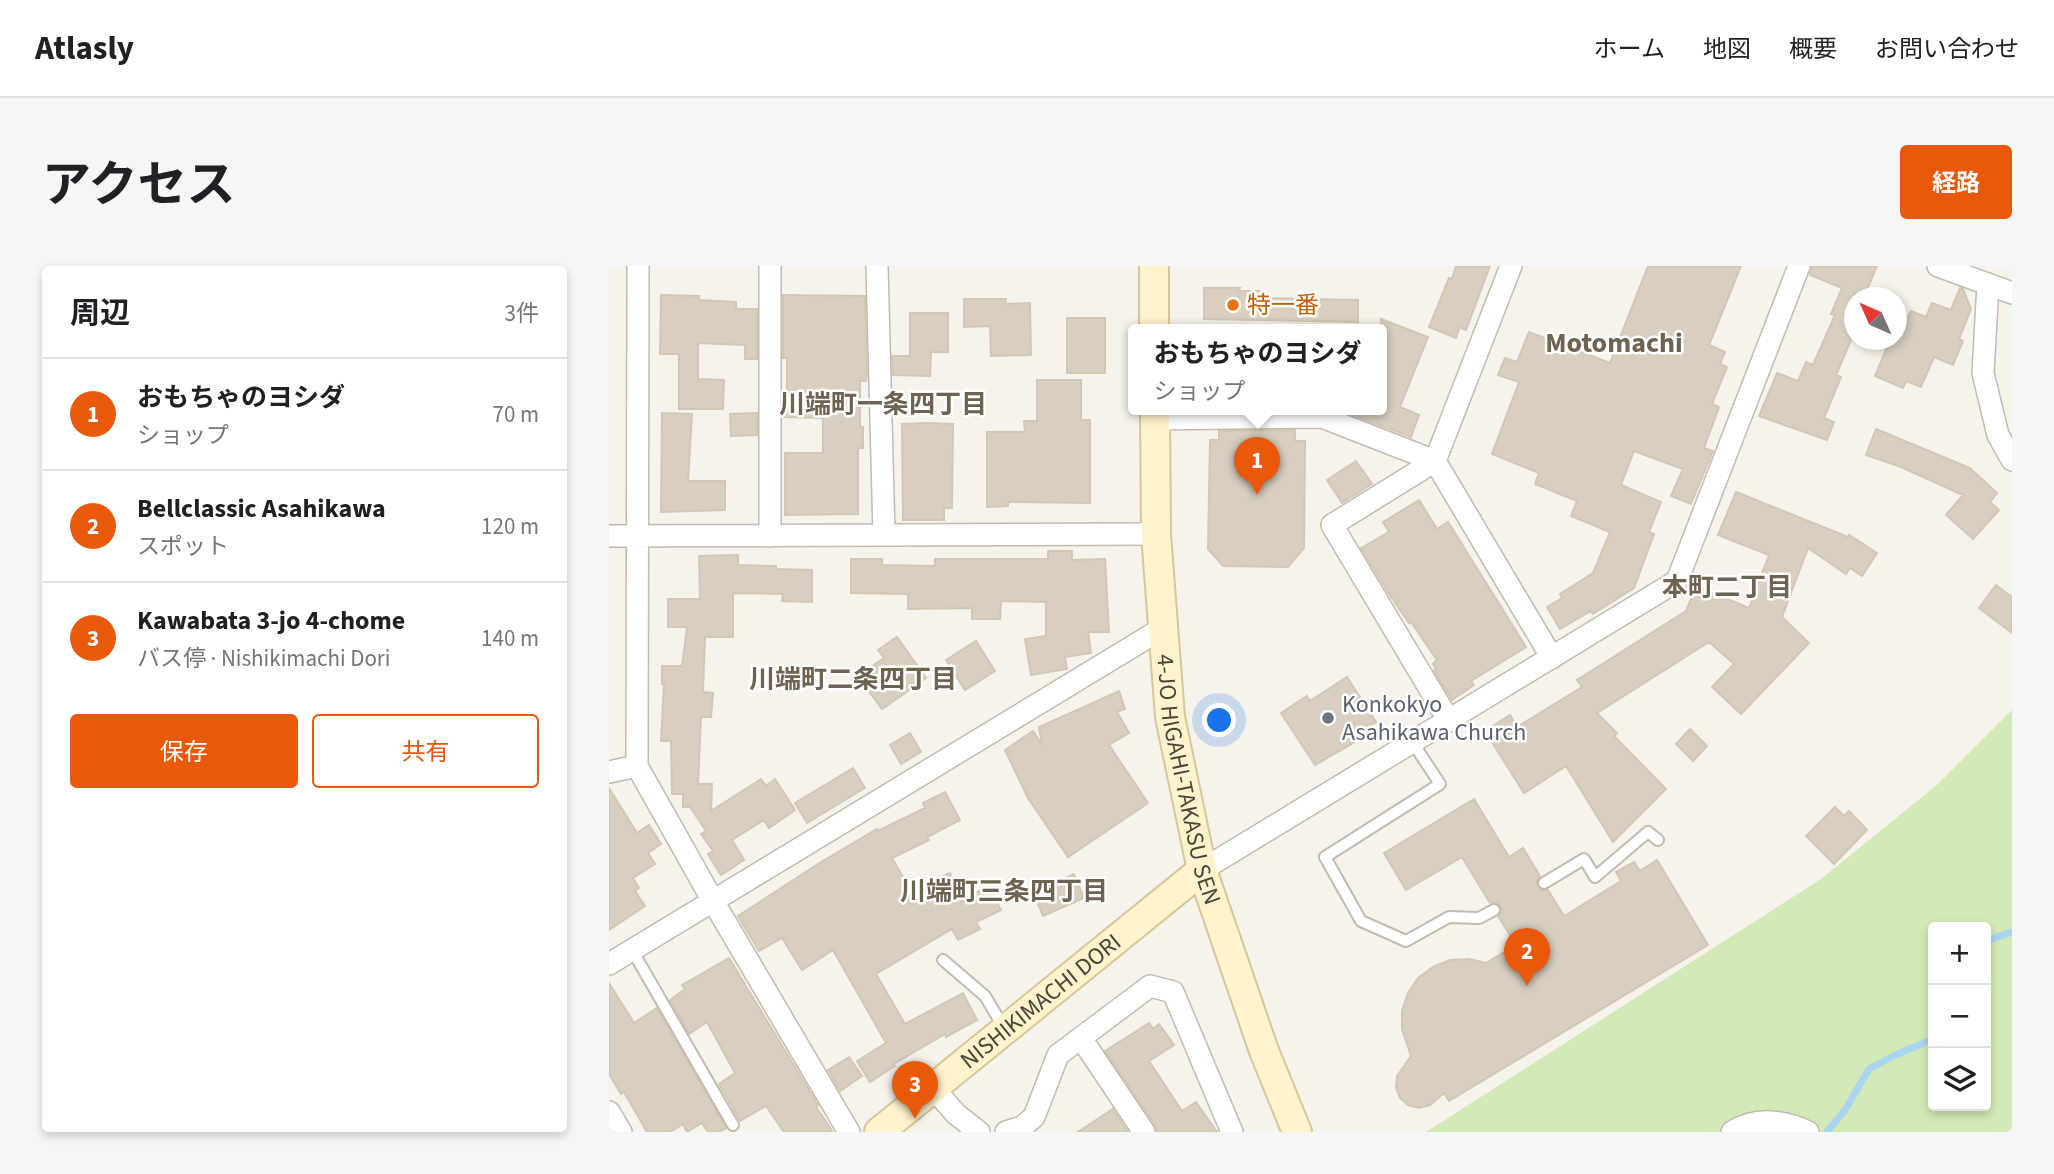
<!DOCTYPE html>
<html lang="ja">
<head>
<meta charset="utf-8">
<style>
  :root { --surface:#fff; --page:#f6f6f6; --text:#202124; --muted:#757577; --line:#e0e0e0; --accent:#ea580c }
  body { margin:0; font-family:"Source Sans 3","Noto Sans JP",sans-serif; background:var(--page); color:var(--text) }
  .controls { position:absolute; right:21px; bottom:21px; display:grid; overflow:hidden; border-radius:7px; box-shadow:0 4px 10px #0003 }
  .controls button { width:63px; height:63px; display:grid; place-items:center; padding:0; border:0; border-bottom:2px solid var(--line); background:var(--surface); color:var(--text); font:35px sans-serif }
  .compass { position:absolute; left:1235px; top:21px; width:63px; height:63px; border-radius:50%; background:var(--surface); box-shadow:0 4px 10px #0003; rotate:315deg }
  .you { position:absolute; left:611px; top:455px; width:24px; height:24px; margin:-18px; border:5px solid #fff; border-radius:50%; background:#1a73e8; box-shadow:0 0 0 10px #1a73e833 }
  .badge { display:grid; place-items:center; width:46px; height:46px; border-radius:50%; background:var(--accent); color:#fff; font-size:23px; font-weight:700 }
  .pin { position:absolute; translate:-50% -58px; filter:drop-shadow(0 2px 4px #0008) }
  .pin::after { content:''; position:absolute; top:37px; width:24px; height:21px; background:inherit; clip-path:polygon(0 0,100% 0,50% 100%) }
  .popup { position:absolute; left:519px; top:58px; width:259px; height:91px; box-sizing:border-box; display:grid; place-content:center; border-radius:7px; background:var(--surface); filter:drop-shadow(0 2px 5px #0005); font-size:23px; white-space:nowrap; color:var(--muted) }
  .popup b { font-size:26px; color:var(--text) }
  .popup::after { content:''; position:absolute; left:50%; top:100%; margin-left:-14px; border:14px solid transparent; border-top-color:var(--surface) }
  .list { margin:0; padding:0; list-style:none }
  h2 { display:flex; justify-content:space-between; align-items:center; height:91px; margin:0; padding:0 28px; font-size:30px }
  h2 small { font-size:23px; font-weight:400; color:var(--muted) }
  .list li { display:grid; grid-template-columns:46px 1fr auto; gap:21px; align-items:center; box-sizing:border-box; height:112px; padding:0 28px; border-top:2px solid var(--line) }
  .list b { display:block; font-size:26px; white-space:nowrap }
  .list p { margin:0; font-size:23px; white-space:nowrap; color:var(--muted) }
  .list em { font-size:23px; font-style:normal; color:var(--muted) }
  .actions { display:flex; gap:14px; padding:21px 28px }
  .actions a { flex:1; padding:16px 0; border:2px solid var(--accent); border-radius:7px; text-align:center; font-size:24px; color:var(--accent) }
  .actions .main { background:var(--accent); color:#fff }
  .icon { flex:none; width:38px; height:38px; fill:none; stroke:currentColor; stroke-width:2; stroke-linecap:round; stroke-linejoin:round }
  .map { position:relative; flex:none; width:1403px; height:866px; overflow:hidden; border-radius:7px }
  header { display:flex; align-items:center; gap:42px; box-sizing:border-box; height:98px; padding:0 35px; background:var(--surface); border-bottom:2px solid var(--line) }
  header strong { font-size:33px }
  nav { display:flex; gap:38px; margin-inline-start:auto; font-size:24px }
  .intro { display:flex; align-items:center; justify-content:space-between; box-sizing:border-box; height:168px; padding:0 42px }
  h1 { margin:0; font-size:49px }
  .button { padding:18px 32px; border-radius:7px; background:var(--accent); color:#fff; font-size:24px; font-weight:700 }
  main { display:flex; gap:42px; padding:0 42px }
  aside { flex:1; background:var(--surface); border-radius:7px; box-shadow:0 4px 10px #0003 }
  .map>svg:first-child { display:block }
  .green { fill:#d2eab5; fill-rule:evenodd }
  .lines { fill:none; stroke-linecap:round; stroke-linejoin:round }
  .stream { stroke:#a9d4f2; stroke-width:7 }
  .building { fill:#d8cfc1; stroke:#d3c7b4; stroke-width:2 }
  .lane-casing { stroke:#c2bbae; stroke-width:14 }
  .street-casing { stroke:#c2bbae; stroke-width:24 }
  .secondary-casing { stroke:#d6c79b; stroke-width:32 }
  .lane { stroke:#fff; stroke-width:10 }
  .street { stroke:#fff; stroke-width:21 }
  .secondary { stroke:#fff3cd; stroke-width:28 }
  .food-dot { fill:#e8710a; stroke:#fff; stroke-width:2.5 }
  .worship-dot { fill:#6b7280; stroke:#fff; stroke-width:2.5 }
  .labels { text-anchor:middle; dominant-baseline:central; stroke-width:5; stroke-linejoin:round; paint-order:stroke }
  .food-label { font-size:24px; fill:#c56008; stroke:#fff; text-anchor:start }
  .worship-label { font-size:24px; fill:#5b616d; stroke:#fff; text-anchor:start }
  .street-label { font-size:24px; fill:#4b4439; stroke:#fff }
  .neighbourhood-label { font-size:26px; font-weight:bold; fill:#6e6250; stroke:#fff }
  .quarter-label { font-size:28px; font-weight:bold; fill:#6e6250; stroke:#fff }
</style>
</head>
<body>
<header>
<strong>Atlasly</strong>
<nav><a>ホーム</a><a>地図</a><a>概要</a><a>お問い合わせ</a></nav>
</header>
<div class="intro"><h1>アクセス</h1><a class="button">経路</a></div>
<main>
<aside>
<h2>周辺<small>3件</small></h2>
<ul class="list">
<li><span class="badge">1</span><div><b>おもちゃのヨシダ</b><p>ショップ</p></div><em>70 m</em></li>
<li><span class="badge">2</span><div><b>Bellclassic Asahikawa</b><p>スポット</p></div><em>120 m</em></li>
<li><span class="badge">3</span><div><b>Kawabata 3-jo 4-chome</b><p>バス停 · Nishikimachi Dori</p></div><em>140 m</em></li>
</ul>
<div class="actions"><a class="main">保存</a><a>共有</a></div>
</aside>
<div class="map">
<svg width="1403" height="866" viewBox="0 0 1403 866">
  <rect width="100%" height="100%" fill="#f6f3ec"/>
  <path class="green" d="M1403,444V866H817L1212,613L1329,518ZM1324,661H1377V840H1324Z"/>
  <g class="lines">
    <path class="stream" d="M1377,675L1403,666
      M1218,866L1236,844L1260,803L1284,790L1324,773"/>
  </g>
  <path class="building" d="M847,0H881L857,64L851,61L847,72L820,61L840,12L843,13Z
    M1039,0H1132L1100,79L1116,86L1111,98L1118,101L1103,138L1110,141L1095,182L1104,185L1082,238L1062,230L1074,203L1025,185L1012,219L1052,236L1040,266L1045,268L1025,322L984,348L982,345L951,363L938,341L953,332L951,328L984,307L1001,266L962,250L968,235L926,218L930,207L883,188L910,116L889,109L896,92L908,96L920,66L1001,97Z
    M1203,0H1268L1255,31L1245,27V67L1227,109L1232,111L1215,152L1225,156L1218,174L1150,150L1168,107L1189,115L1197,96L1204,99L1226,49L1222,48L1233,22L1201,9Z
    M595,22H631L630,25H654V32L749,34V56L595,53Z
    M1351,22L1354,23L1362,43L1350,73L1354,75L1344,99L1325,91L1312,121L1297,115L1294,122L1266,110L1281,74H1287V48L1298,52L1302,45L1317,51L1323,37L1342,44Z
    M52,29L90,30V34L127,36V43H148V93H136V79L89,77V113L115,114L114,143H70V88H51Z
    M174,29L256,30L258,109L257,115H251V161H254V182H249V248L176,249V187H214V152L174,151V130H178V92H174Z
    M355,33H397L396,38L421,37L422,89L382,90L381,60L355,61Z
    M301,47H339V86H322L321,110L284,109L283,90H301Z
    M458,52H496V107H458Z
    M772,53L819,71L791,141L810,149L802,171L731,144L772,143Z
    M428,114H472V154H481V237L399,236V240L378,241V166H416L415,155H428Z
    M53,147L83,148L79,215H116V244L52,246Z
    M148,147V169L122,170L121,148Z
    M319,157L344,158L343,242H335V254H294L293,158Z
    M1267,163L1361,202L1388,227L1381,236L1390,244L1364,273L1337,249L1354,229L1292,201L1257,189Z
    M686,164V175H696L695,282L679,301L614,300L599,283L601,174H610V165Z
    M747,195L763,218L733,237L718,214Z
    M1127,226L1239,271L1240,269L1268,287L1253,310L1241,302L1237,308L1199,282L1173,351L1200,377L1132,448L1103,421L1125,398L1100,376L988,447L1008,467L1005,470L1057,523L1004,576L957,500L915,527L876,465L901,449L908,461L973,421L968,414L1077,345L1087,320L1140,342L1160,289L1109,269Z
    M810,234L828,263L839,256L917,381L862,415L865,419L843,434L825,405L827,403L824,398L828,394L802,356L800,357L780,328L752,282L780,266L774,256Z
    M439,285H463V294L496,293L500,366H479L482,387L456,391L458,403L422,409L416,373L437,370V336L392,335L391,353H363V342L299,343V328L242,327V293H273V299L326,300V293H439Z
    M129,289V299L167,300V303L203,304V336L173,335L174,328L124,327V371H96L94,426L104,427L102,451H92L89,518H103L102,545L152,513L157,520L166,513L186,544L160,562L155,554L123,574L135,594L112,609L99,588L104,585L92,568L97,565L81,541H74V528H63L62,475H52L55,418H53V400H73L78,361H59V333H91L90,290Z
    M1387,319L1403,331V367L1370,342Z
    M288,371L317,412L273,443L249,410L275,392L269,384Z
    M367,375L386,405L356,424L337,394Z
    M738,411L767,456L757,463L760,468L706,499L672,447L698,430L701,435Z
    M510,425L516,443L508,446L520,467L500,479L539,537L459,591L419,532L396,484L424,465L433,479L430,461Z
    M1081,463L1098,480L1084,495L1067,478Z
    M301,467L312,486L292,498L281,479Z
    M244,502L256,522L198,557L186,537Z
    M0,522L28,567L40,559L52,578L39,587L46,598L24,612L30,622L26,625L36,640L0,664Z
    M336,526L351,554L318,571L320,574L283,592L301,623L341,607L352,635L379,620L392,644L367,656L371,663L349,674L343,663L267,708L296,758L354,727L368,754L337,771L336,768L285,798L286,800L261,816L248,795L277,777L224,684L193,704L173,672L150,685L129,650L212,596L268,563L269,565L316,542L314,537Z
    M865,533L900,591L914,582L931,610L928,614V620L932,624H939L955,650L1012,615L1007,606L1025,596L1031,605L1048,594L1099,679L840,835L835,827L821,839L810,842L799,839L791,832L787,821L788,810L802,790L793,763V745L799,727L809,712L824,701L841,694L860,693L877,697L907,679L889,650L893,645L892,640L886,636L881,637L853,591L797,624L775,587Z
    M1226,541L1235,550L1240,545L1258,564L1225,598L1197,570Z
    M465,608L475,632L434,650L424,626Z
    M120,692L209,839L207,841L224,866H175L157,840L131,855L110,818L126,807L98,756L80,768L61,734L76,723L73,719Z
    M0,717L25,757L48,742L117,862L110,866H99L93,857L78,866L74,858L61,866H38L15,826L12,828L0,808Z
    M540,757L544,763L550,758L565,779L540,795L573,845L587,836L608,866H548L546,859L496,785Z
    M240,791L253,810L231,825L219,804Z
    M504,843L519,866H469Z"/>
  <g class="lines">
    <g class="lane-casing">
      <path id="lane" d="M804,477L831,518L716,591L752,655L797,675L840,651L870,652L885,644
        M935,617L975,593L986,611L1039,566L1049,574
        M23,684L124,859
        M334,694L376,730L395,762"/>
    </g>
    <g class="street-casing">
      <path id="street" d="M29,0L28,500L104,635L240,866
        M161,0V270
        M268,0L275,269
        M1329,0L1403,27
        M1379,18L1374,107L1389,169L1403,194
        M546,153L713,151L826,195L943,392
        M0,270L547,268
        M840,455L723,259L826,195L902,0
        M0,506L28,500
        M593,604L1068,315L1190,0
        M0,698L554,362
        M472,772L535,866
        M325,823L347,848L370,866
        M0,846L12,866
        M397,866L413,861L425,851L449,789L541,720L564,726L623,866
        M1123,866C1146,851 1175,854 1199,866"/>
    </g>
    <g class="secondary-casing">
      <g id="secondary">
        <path d="M545,63V0"/>
        <path id="s1" d="M546,143L547,268L561,451L593,604L655,785L688,866"/>
        <path id="s2" d="M270,866L593,604"/>
      </g>
    </g>
    <use href="#lane" class="lane"/>
    <use href="#street" class="street"/>
    <use href="#secondary" class="secondary"/>
  </g>
  <circle class="food-dot" cx="624" cy="39" r="7"/>
  <circle class="worship-dot" cx="719" cy="452" r="7"/>
  <g class="labels">
    <g class="food-label">
      <text x="638" y="39">特一番</text>
    </g>
    <g class="worship-label">
      <text x="733" y="438">Konkokyo<tspan x="733" dy="28">Asahikawa Church</tspan></text>
    </g>
    <g class="street-label">
      <text stroke="none"><textPath href="#s1" startOffset="373">4-JO HIGAHI-TAKASU SEN</textPath></text>
      <text stroke="none"><textPath href="#s2" startOffset="208">NISHIKIMACHI DORI</textPath></text>
    </g>
    <g class="neighbourhood-label">
      <text x="274" y="138">川端町一条四丁目</text>
      <text x="1118" y="321">本町二丁目</text>
      <text x="244" y="413">川端町二条四丁目</text>
      <text x="395" y="625">川端町三条四丁目</text>
    </g>
    <g class="quarter-label">
      <text x="1005" y="77">Motomachi</text>
    </g>
  </g>
</svg>
<div class="controls">
<button>+</button>
<button>−</button>
<button><svg class="icon" aria-label="layers" viewBox="0 0 24 24"><path d="M12 4l9 5-9 5-9-5zM3 14l9 5 9-5"/></svg></button>
</div>
<svg class="compass" viewBox="-18 -18 36 36"><path d="M0-13l5 13h-10z" fill="#e53935"/><path d="M0 13l5-13h-10z" fill="#757577"/></svg>
<div class="you"></div>
<div class="pin badge" style="left:648px;top:229px">1</div>
<div class="popup"><b>おもちゃのヨシダ</b>ショップ</div>
<div class="pin badge" style="left:918px;top:720px">2</div>
<div class="pin badge" style="left:306px;top:853px">3</div>
</div>
</main>
</body>
</html>
